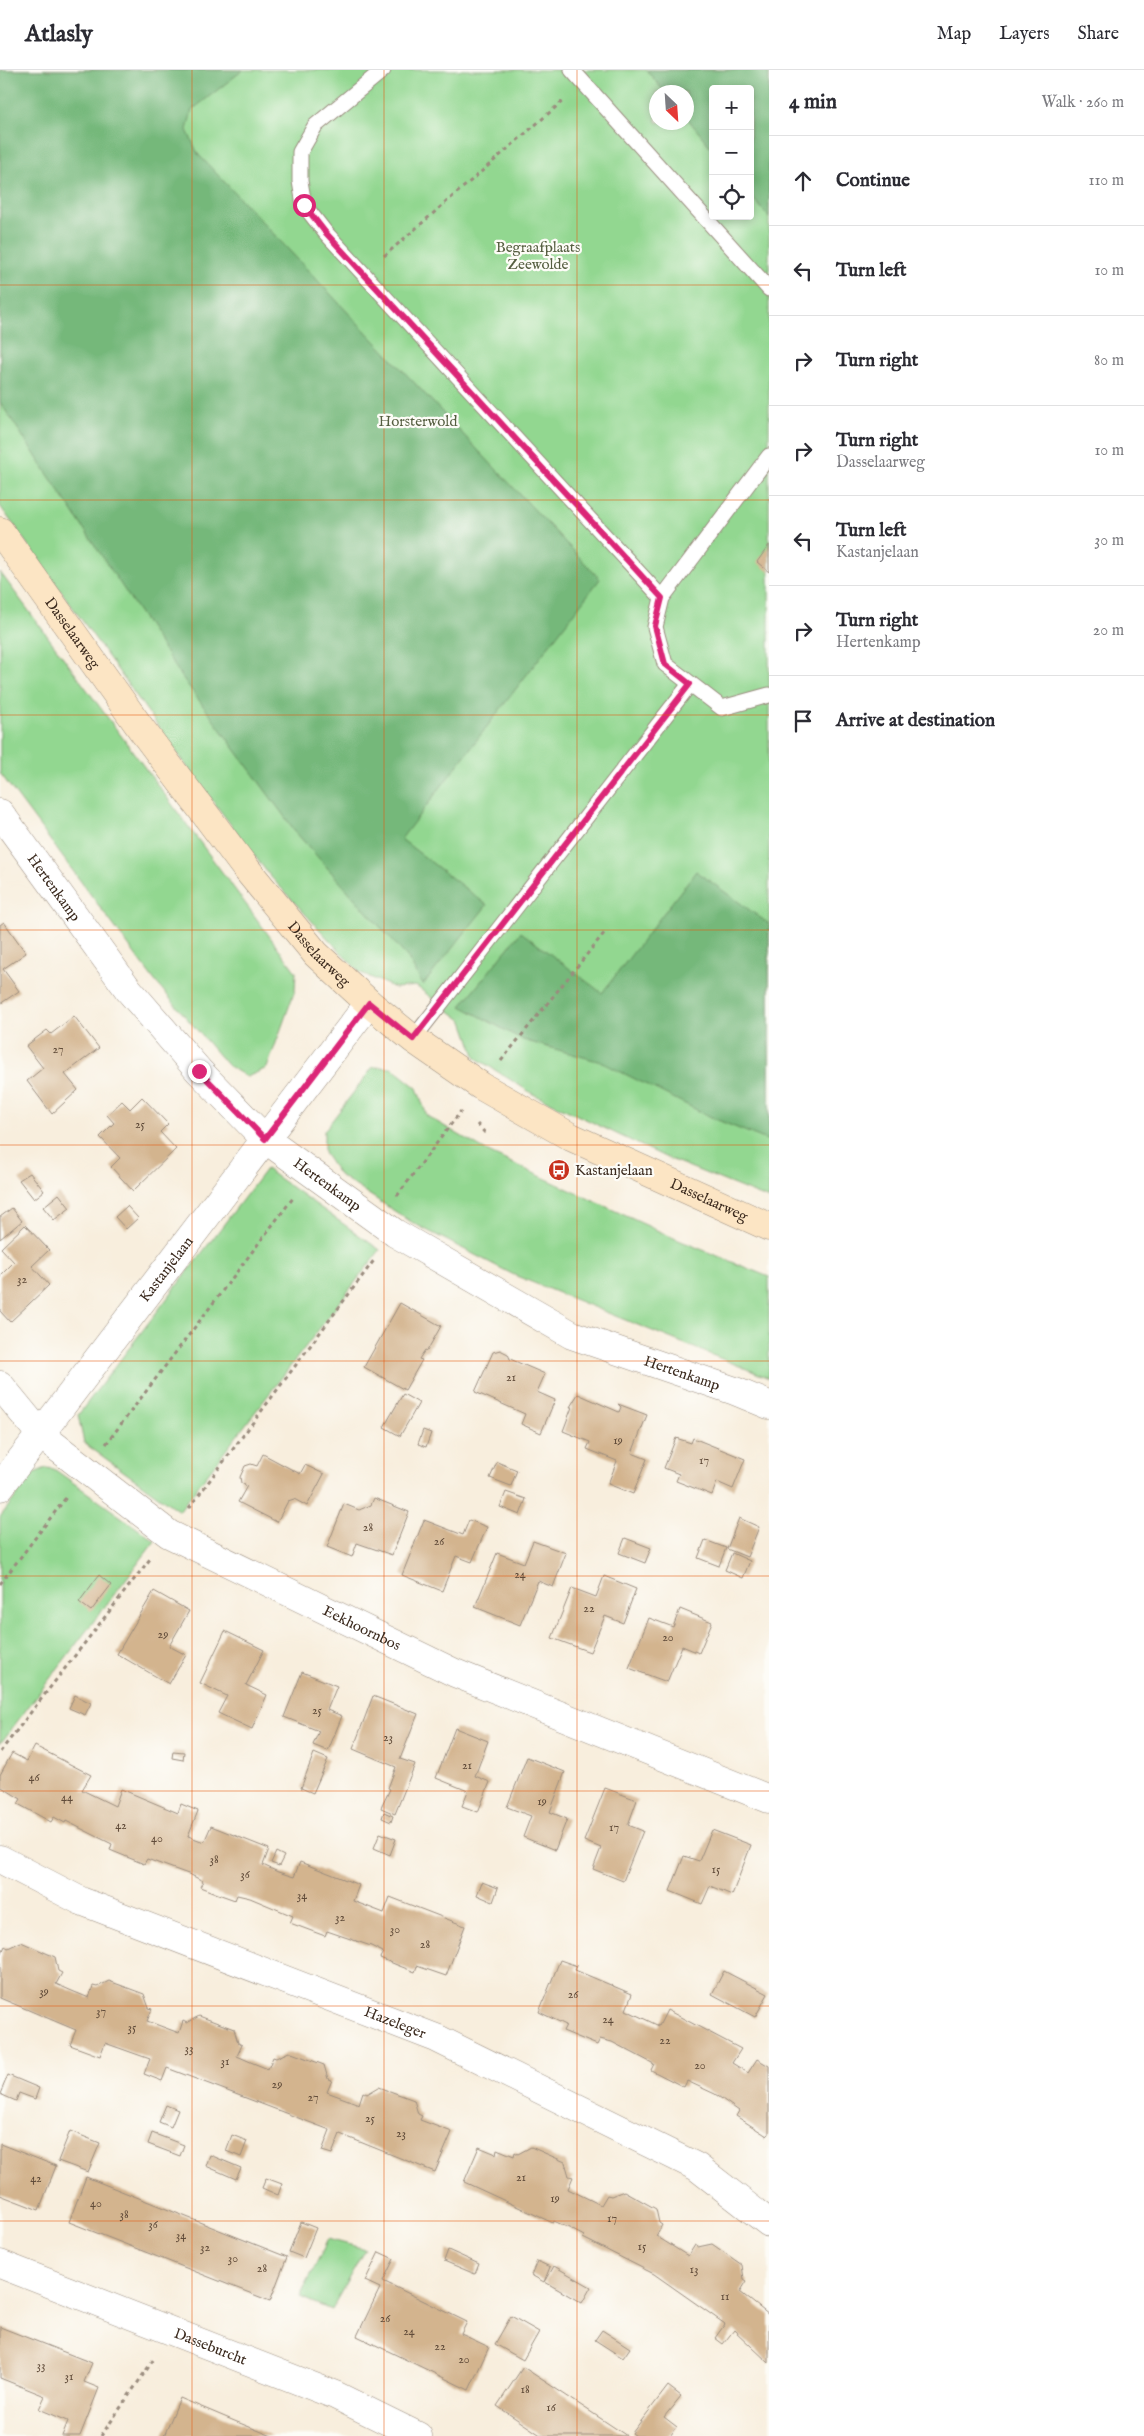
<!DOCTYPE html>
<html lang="en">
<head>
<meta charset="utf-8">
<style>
  :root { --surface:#fff; --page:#f2f2f3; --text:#2b2b33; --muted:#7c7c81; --line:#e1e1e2 }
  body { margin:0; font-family:"IM FELL English",serif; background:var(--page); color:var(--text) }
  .controls { position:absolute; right:15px; top:15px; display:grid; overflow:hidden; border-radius:5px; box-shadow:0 2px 8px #0003 }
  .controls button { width:45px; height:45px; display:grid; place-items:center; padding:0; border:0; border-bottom:1px solid var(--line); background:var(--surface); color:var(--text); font:25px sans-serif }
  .compass { position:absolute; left:649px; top:15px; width:45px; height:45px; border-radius:50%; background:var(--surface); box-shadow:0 2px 8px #0003; rotate:155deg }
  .stop { position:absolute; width:15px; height:15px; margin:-11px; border:4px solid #db2777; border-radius:50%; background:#fff }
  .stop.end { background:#db2777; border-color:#fff; box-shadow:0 1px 5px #0008 }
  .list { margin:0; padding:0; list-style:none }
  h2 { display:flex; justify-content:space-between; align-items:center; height:65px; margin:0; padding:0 20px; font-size:21px }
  h2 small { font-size:16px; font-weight:400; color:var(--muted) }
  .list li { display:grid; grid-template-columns:32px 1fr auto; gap:15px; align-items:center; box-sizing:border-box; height:90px; padding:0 20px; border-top:1px solid var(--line) }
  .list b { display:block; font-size:19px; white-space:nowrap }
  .list p { margin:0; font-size:16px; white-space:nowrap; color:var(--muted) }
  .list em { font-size:16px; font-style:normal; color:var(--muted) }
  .icon { flex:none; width:28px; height:28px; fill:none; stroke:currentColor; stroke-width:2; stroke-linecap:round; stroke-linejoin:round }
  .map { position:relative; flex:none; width:769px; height:2366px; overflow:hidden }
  header { display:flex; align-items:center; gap:30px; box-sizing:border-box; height:70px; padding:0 25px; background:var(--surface); border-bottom:1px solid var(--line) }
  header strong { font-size:24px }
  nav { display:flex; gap:28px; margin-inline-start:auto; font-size:18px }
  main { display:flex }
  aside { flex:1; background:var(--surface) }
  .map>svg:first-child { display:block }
  .green { fill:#92d790; stroke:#668057; fill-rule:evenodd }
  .forest { fill:#75b87a; stroke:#58714c }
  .building { fill:#d3b48e }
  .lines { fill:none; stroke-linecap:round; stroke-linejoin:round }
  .lane-casing { stroke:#9a8c7e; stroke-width:17 }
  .street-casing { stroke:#9a8c7e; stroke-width:29 }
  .secondary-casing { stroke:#9a8c7e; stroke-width:29 }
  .path { stroke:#9a8c7e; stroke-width:3; stroke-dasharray:4 4; stroke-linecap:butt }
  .lane { stroke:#fff; stroke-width:15 }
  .street { stroke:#fff; stroke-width:28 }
  .secondary { stroke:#fce5c4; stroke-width:28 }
  .route { stroke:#db2777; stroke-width:6 }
  .grid { fill:none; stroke:#e8590c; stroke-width:1; stroke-opacity:0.55 }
  .labels { text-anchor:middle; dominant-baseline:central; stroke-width:4.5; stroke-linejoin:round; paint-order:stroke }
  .number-label { font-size:12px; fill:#614c3a }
  .park-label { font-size:15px; fill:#555e40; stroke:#fdfcf7 }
  .street-label { font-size:15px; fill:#3b2a1e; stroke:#fdfcf7 }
  .poi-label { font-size:15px; fill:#3b2a1e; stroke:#fdfcf7; text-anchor:start }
</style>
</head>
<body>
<header>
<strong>Atlasly</strong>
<nav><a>Map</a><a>Layers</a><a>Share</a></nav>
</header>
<main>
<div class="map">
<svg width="769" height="2366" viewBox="0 0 769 2366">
  <rect width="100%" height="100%" fill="#fdfcf7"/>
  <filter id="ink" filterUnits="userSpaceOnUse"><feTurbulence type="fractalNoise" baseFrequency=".02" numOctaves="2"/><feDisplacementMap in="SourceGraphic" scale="10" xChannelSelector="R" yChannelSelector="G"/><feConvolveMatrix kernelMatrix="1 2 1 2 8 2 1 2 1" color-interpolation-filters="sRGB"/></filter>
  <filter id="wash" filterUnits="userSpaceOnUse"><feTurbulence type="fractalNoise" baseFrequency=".0096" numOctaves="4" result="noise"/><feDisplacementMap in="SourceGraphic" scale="20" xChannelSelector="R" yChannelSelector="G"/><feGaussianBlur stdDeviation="1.12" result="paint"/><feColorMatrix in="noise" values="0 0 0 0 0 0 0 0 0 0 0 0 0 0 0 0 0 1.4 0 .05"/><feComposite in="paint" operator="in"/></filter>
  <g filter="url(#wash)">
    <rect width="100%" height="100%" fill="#f8eedd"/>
    <path class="green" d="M0,0H769V1129L665,1087L533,1024L476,988L463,951L416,916L395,918L359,902L270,806L193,705L0,436ZM713,19H750V146H713ZM656,22H686V52H656Z
      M0,502L296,902L295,920L267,998L247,1007L227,995L155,911L0,703Z
      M373,997L392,998L417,1018L427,1046L488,1082L676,1169L769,1207V1308L514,1205L413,1153L339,1105L324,1083V1061Z
      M266,1099L380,1180L179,1441L84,1373L78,1345Z
      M46,1398L54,1399L155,1471L0,1674V1447L34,1403Z
      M328,2169L365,2179L331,2240L300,2227Z"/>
    <path class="forest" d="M0,0H243L192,40L187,60L198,84L600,509L401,769L487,835L423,915L408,888L298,765L182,607L0,332Z
      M646,0H769V147L750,125V19H713V80L687,48L686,22H665Z
      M696,801L769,854V1071L715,1049L601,992L523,970L461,936L521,862L602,923Z"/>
    <g id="blocks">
      <path class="building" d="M769,475V502L757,492Z
        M4,852L26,883L3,899L19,921L0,934V855Z
        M74,946L99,978L65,1004L78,1020L52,1044L27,1011L43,998L26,976L47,960L51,964Z
        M142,1027L168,1054L160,1062L176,1079L133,1121L111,1097L120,1088L100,1067L114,1053L107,1045L122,1031L130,1039Z
        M30,1103L44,1121L34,1129L19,1110Z
        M59,1124L70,1138L54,1150L43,1137Z
        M127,1136L138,1148L126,1159L115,1147Z
        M12,1138L22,1151L0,1169V1147Z
        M25,1155L49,1180L32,1196L49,1215L10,1252L0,1241V1206L14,1192L1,1178Z
        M400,1233L441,1256L427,1281L425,1280L419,1289L422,1290L405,1320L364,1297Z
        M500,1280L508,1284L510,1289L545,1304L537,1322L555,1330L541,1363L521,1354L525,1344L475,1322L493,1282Z
        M403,1324L419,1333L400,1366L384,1357Z
        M578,1324L619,1342L621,1337L618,1334L647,1345L632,1383L647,1389L633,1424L608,1414L617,1391L587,1379L590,1372L563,1361L572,1337H570Z
        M423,1360L431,1363L426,1377L418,1374Z
        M676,1368L691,1373L693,1368L745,1389L733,1419L717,1412L712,1425L676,1411L679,1404L664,1398Z
        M263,1384L300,1404L305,1395L324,1404L307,1436L294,1429L288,1431L277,1452L238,1432L247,1416L241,1413L240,1407L245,1396L251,1394L257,1396Z
        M497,1392L517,1400L511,1416L490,1408Z
        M506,1422L526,1429L520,1445L500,1437Z
        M374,1428L409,1442L392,1485L357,1473L352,1487L327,1477L344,1434L359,1440L371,1435Z
        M739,1448L759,1457L747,1487L727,1479Z
        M424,1450L463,1465L469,1450L487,1457L472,1492L456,1486L442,1521L402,1505Z
        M625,1468L651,1478L645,1493L619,1483Z
        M705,1470L726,1478L719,1496L698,1488Z
        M533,1471L566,1483L553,1517L538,1511L520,1555L475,1537L497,1483L524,1493Z
        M732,1483L750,1491L743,1508L725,1500Z
        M99,1505L111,1515L91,1541L79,1532Z
        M604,1506L636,1519L623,1553L605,1546L590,1582L552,1568L572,1518L596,1527Z
        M154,1521L189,1541L169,1576L186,1585L169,1614L117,1584Z
        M680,1539L712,1552L699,1583L682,1576L667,1612L629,1598L649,1548L673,1557Z
        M225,1561L264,1580L246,1615L267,1625L252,1659L218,1643L227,1626L200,1613Z
        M302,1602L337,1616L327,1640L342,1646L328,1681L313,1675L319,1661L284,1647Z
        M75,1625L91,1633L85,1645L69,1638Z
        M373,1626L418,1644L400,1689L415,1694L395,1744L381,1738L390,1719L388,1718L396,1697L353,1679Z
        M455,1658L488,1671L475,1706L490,1712L478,1742L462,1736L468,1721L436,1708Z
        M35,1676L91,1705L82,1720L115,1736L121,1719L178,1743L181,1734L198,1741L188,1766L204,1772L211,1756L269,1779L263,1795L278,1802L294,1807L300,1792L359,1815L353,1831L384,1843L390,1827L465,1856L446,1906L417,1896L415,1902L397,1895L380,1888L383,1882L371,1876L327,1861L325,1866L290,1853L293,1846L250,1828L237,1825L235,1830L218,1824L200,1817L203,1811L191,1805L147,1789L144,1794L110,1780L112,1774L66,1751L65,1753L54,1747L51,1752L18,1734L21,1729L0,1716V1705L12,1683L27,1691Z
        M173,1681L184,1682L183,1690L172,1688Z
        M314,1683L328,1689L313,1723L301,1718Z
        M527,1687L565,1702L550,1742L567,1749L555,1780L523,1767L531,1746L507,1737Z
        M605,1718L637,1730L628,1755L643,1761L623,1811L593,1799L601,1778L584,1771Z
        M384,1742L393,1746L391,1752L382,1748Z
        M712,1760L751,1775L732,1825L710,1816L702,1834L670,1821L684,1786L699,1791Z
        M380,1763L396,1769L390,1785L374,1778Z
        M276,1782L284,1786L279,1796L271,1793Z
        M482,1812L498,1818L493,1832L477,1825Z
        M21,1872L55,1887L58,1901L62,1903L56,1914L72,1921L89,1928L93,1916L97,1917L109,1911L144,1924L149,1938L152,1939L147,1951L179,1963L183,1951L187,1953L199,1946L234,1959L238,1973L242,1975L237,1986L253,1993L268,1999L273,1987L276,1988L289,1982L324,1995L328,2009L332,2010L327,2022L359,2034L363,2022L367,2024L379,2017L414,2030L418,2044L422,2046L420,2050L452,2062L435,2102L340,2064L332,2084L322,2081L330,2060L167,1998L162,2011L144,2004L150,1989L105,1973L100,1986L70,1975L76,1960L0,1928V1887L5,1876L8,1878Z
        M560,1890L577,1896L575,1900L632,1924L626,1940L659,1956L667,1940L741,1979L732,1993L748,2003L757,1989L769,1996V2064L767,2066L736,2046L739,2041L715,2024L687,2011L684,2017L651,2000L654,1994L612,1972L600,1969L597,1975L563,1961L566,1955L539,1942Z
        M724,1901L768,1924L755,1947L712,1924Z
        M8,2005L39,2018L35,2029L19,2023L16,2031L0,2024Z
        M166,2035L178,2040L171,2057L159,2052Z
        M70,2061L100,2073L88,2102L58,2091Z
        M152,2063L184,2075L180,2086L148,2074Z
        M232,2065L247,2071L241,2087L226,2081Z
        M0,2074L56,2096L39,2140L0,2125Z
        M479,2077L496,2084L497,2079L514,2086L515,2082L518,2084L531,2077L565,2092L569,2106L573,2107L568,2119L601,2135L607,2125L611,2126L624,2121L656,2139L659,2153L662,2155L656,2166L688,2186L695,2175L698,2177L712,2174L742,2195L744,2209L747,2211L740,2222L769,2245V2293L734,2260L723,2274L715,2268L725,2254L654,2204L583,2168L584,2166L569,2158L554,2151L553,2153L464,2112Z
        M210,2085L241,2098L236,2109L206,2096Z
        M86,2107L287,2187L270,2231L69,2152Z
        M266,2108L282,2114L278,2125L262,2118Z
        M301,2152L316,2158L304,2188L289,2182Z
        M448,2180L479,2194L475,2204L444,2191Z
        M379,2182L394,2189L383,2211L467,2252L461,2264L489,2277L469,2320L357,2266L380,2218L365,2211Z
        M537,2191L550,2197L544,2212L531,2205Z
        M554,2196L591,2217L582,2233L545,2212Z
        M511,2246L539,2262L523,2290L495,2274Z
        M0,2257L92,2293L84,2312L99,2318L80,2366H62L68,2351L39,2339L45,2326L0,2308Z
        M602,2260L630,2278L623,2288L595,2270Z
        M523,2297L600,2348L627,2366H542L497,2336Z
        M668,2316L681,2326L664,2347L677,2357L670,2366H636L632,2363Z
        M180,2328L237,2352L272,2366H164Z"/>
    </g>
  </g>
  <g filter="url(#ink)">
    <use href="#blocks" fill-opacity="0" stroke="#9a8c7e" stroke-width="1"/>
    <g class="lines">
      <g class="lane-casing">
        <path id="lane" d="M383,0L315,56L300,82V111L304,135L325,162L662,528
          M572,0L769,219
          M769,386L662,528L655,557L665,594L722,638L769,625
          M413,969L690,614"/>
      </g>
      <g class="street-casing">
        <g id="street">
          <path id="s1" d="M0,743L128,919L199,1001L265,1069L395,1163L572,1265L735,1321L769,1335"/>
          <path id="s2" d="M0,1315L41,1365L169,1464L455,1603L769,1729"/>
          <path id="s3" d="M0,1417L369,933"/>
          <path id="s4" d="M0,1789L81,1831L436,1968L697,2097L769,2153"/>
          <path id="s5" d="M0,2194L335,2325L418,2366"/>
        </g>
      </g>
      <g class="secondary-casing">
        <g id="secondary">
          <path id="s6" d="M0,461L142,660L244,796L316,884L369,933L413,969L481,1016L571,1067L769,1157"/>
        </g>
      </g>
      <path class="path" d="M384,186L564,30
        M501,991L605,862
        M477,1054L486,1064
        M397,1126L461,1041
        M106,1374L293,1128
        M189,1438L375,1189
        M0,1514L68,1425
        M0,1682L150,1489
        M101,2366L154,2289"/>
      <use href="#lane" class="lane"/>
      <use href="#street" class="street"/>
      <use href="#secondary" class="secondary"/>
    </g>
  </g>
  <g class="lines" filter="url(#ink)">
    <path class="route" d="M199,1001L265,1069L369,933L413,969L690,614L665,594L655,556L662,528L325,162L304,135"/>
  </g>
  <path class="grid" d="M192,0V2366M384,0V2366M577,0V2366M0,215H769M0,430H769M0,645H769M0,860H769M0,1075H769M0,1291H769M0,1506H769M0,1721H769M0,1936H769M0,2151H769"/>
  <defs>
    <g id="bus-disc" transform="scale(1.125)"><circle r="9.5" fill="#c8321e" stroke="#fdfcf7"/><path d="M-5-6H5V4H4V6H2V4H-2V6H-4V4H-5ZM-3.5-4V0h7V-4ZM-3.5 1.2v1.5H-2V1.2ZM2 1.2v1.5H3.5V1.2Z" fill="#fff"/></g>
  </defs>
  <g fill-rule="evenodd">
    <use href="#bus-disc" x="559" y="1100"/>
  </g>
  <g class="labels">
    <g class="number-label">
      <text x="58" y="979">27</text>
      <text x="140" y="1054">25</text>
      <text x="22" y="1209">32</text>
      <text x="511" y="1307">21</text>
      <text x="618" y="1370">19</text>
      <text x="704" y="1390">17</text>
      <text x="368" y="1457">28</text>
      <text x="439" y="1471">26</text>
      <text x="520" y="1504">24</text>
      <text x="589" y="1538">22</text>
      <text x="163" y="1564">29</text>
      <text x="668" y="1567">20</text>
      <text x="317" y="1640">25</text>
      <text x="388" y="1667">23</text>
      <text x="467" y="1695">21</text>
      <text x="34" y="1707">46</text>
      <text x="67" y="1727">44</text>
      <text x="542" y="1731">19</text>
      <text x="121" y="1755">42</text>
      <text x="614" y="1757">17</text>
      <text x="157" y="1768">40</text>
      <text x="214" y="1789">38</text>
      <text x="716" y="1799">15</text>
      <text x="245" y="1804">36</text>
      <text x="302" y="1825">34</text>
      <text x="340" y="1847">32</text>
      <text x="395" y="1859">30</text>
      <text x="425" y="1874">28</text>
      <text x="44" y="1921">39</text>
      <text x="573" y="1924">26</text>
      <text x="101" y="1941">37</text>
      <text x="608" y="1949">24</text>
      <text x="132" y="1957">35</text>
      <text x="665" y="1970">22</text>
      <text x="189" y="1978">33</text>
      <text x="225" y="1991">31</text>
      <text x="700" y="1995">20</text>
      <text x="277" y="2014">29</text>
      <text x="313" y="2027">27</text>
      <text x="370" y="2048">25</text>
      <text x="401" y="2063">23</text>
      <text x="521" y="2107">21</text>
      <text x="36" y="2108">42</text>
      <text x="555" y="2128">19</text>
      <text x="96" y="2133">40</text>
      <text x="124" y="2144">38</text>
      <text x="612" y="2148">17</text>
      <text x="153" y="2154">36</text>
      <text x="181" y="2165">34</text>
      <text x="642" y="2176">15</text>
      <text x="205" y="2177">32</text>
      <text x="233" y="2188">30</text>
      <text x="262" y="2198">28</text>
      <text x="694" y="2199">13</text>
      <text x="725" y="2226">11</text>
      <text x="385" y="2248">26</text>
      <text x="409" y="2261">24</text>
      <text x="440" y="2276">22</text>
      <text x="464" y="2289">20</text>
      <text x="41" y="2295">33</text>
      <text x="69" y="2306">31</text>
      <text x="525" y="2319">18</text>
      <text x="551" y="2337">16</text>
    </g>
    <g class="park-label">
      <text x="538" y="177">Begraafplaats<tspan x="538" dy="17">Zeewolde</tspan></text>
      <text x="418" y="351">Horsterwold</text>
    </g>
    <g class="street-label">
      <text stroke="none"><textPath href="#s6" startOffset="125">Dasselaarweg</textPath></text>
      <text stroke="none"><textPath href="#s1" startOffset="92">Hertenkamp</textPath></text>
      <text stroke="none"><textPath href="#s6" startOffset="530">Dasselaarweg</textPath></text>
      <text stroke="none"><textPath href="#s1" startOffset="498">Hertenkamp</textPath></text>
      <text stroke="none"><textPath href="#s6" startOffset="995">Dasselaarweg</textPath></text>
      <text stroke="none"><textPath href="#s3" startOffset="274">Kastanjelaan</textPath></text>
      <text stroke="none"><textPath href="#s1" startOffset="902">Hertenkamp</textPath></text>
      <text stroke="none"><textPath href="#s2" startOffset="441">Eekhoornbos</textPath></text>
      <text stroke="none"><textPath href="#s4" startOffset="428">Hazeleger</textPath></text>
      <text stroke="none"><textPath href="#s5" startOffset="226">Dasseburcht</textPath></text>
    </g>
    <g class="poi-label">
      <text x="575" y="1100">Kastanjelaan</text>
    </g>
  </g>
</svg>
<div class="controls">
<button>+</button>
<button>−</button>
<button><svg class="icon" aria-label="locate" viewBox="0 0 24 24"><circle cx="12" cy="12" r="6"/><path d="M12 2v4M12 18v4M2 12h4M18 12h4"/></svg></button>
</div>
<svg class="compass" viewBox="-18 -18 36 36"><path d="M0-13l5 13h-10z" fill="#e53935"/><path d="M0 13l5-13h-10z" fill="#7c7c81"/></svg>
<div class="stop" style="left:304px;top:135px"></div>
<div class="stop end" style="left:199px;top:1001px"></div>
</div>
<aside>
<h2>4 min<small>Walk · 260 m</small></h2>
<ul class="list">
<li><svg class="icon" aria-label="ahead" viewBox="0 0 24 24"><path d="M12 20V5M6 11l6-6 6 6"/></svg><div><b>Continue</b></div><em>110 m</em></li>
<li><svg class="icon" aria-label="left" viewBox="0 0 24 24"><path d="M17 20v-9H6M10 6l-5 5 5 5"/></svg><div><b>Turn left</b></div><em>10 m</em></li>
<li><svg class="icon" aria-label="right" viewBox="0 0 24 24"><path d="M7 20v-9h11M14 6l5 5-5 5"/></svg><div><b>Turn right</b></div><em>80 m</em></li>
<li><svg class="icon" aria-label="right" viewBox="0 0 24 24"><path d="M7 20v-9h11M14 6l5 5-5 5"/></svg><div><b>Turn right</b><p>Dasselaarweg</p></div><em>10 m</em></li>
<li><svg class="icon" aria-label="left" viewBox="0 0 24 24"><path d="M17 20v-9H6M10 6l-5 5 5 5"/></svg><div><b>Turn left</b><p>Kastanjelaan</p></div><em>30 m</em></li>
<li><svg class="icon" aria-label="right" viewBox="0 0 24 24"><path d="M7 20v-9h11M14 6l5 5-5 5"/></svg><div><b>Turn right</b><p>Hertenkamp</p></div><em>20 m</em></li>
<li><svg class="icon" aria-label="arrive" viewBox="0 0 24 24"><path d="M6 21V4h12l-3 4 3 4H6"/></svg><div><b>Arrive at destination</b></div></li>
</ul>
</aside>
</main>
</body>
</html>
